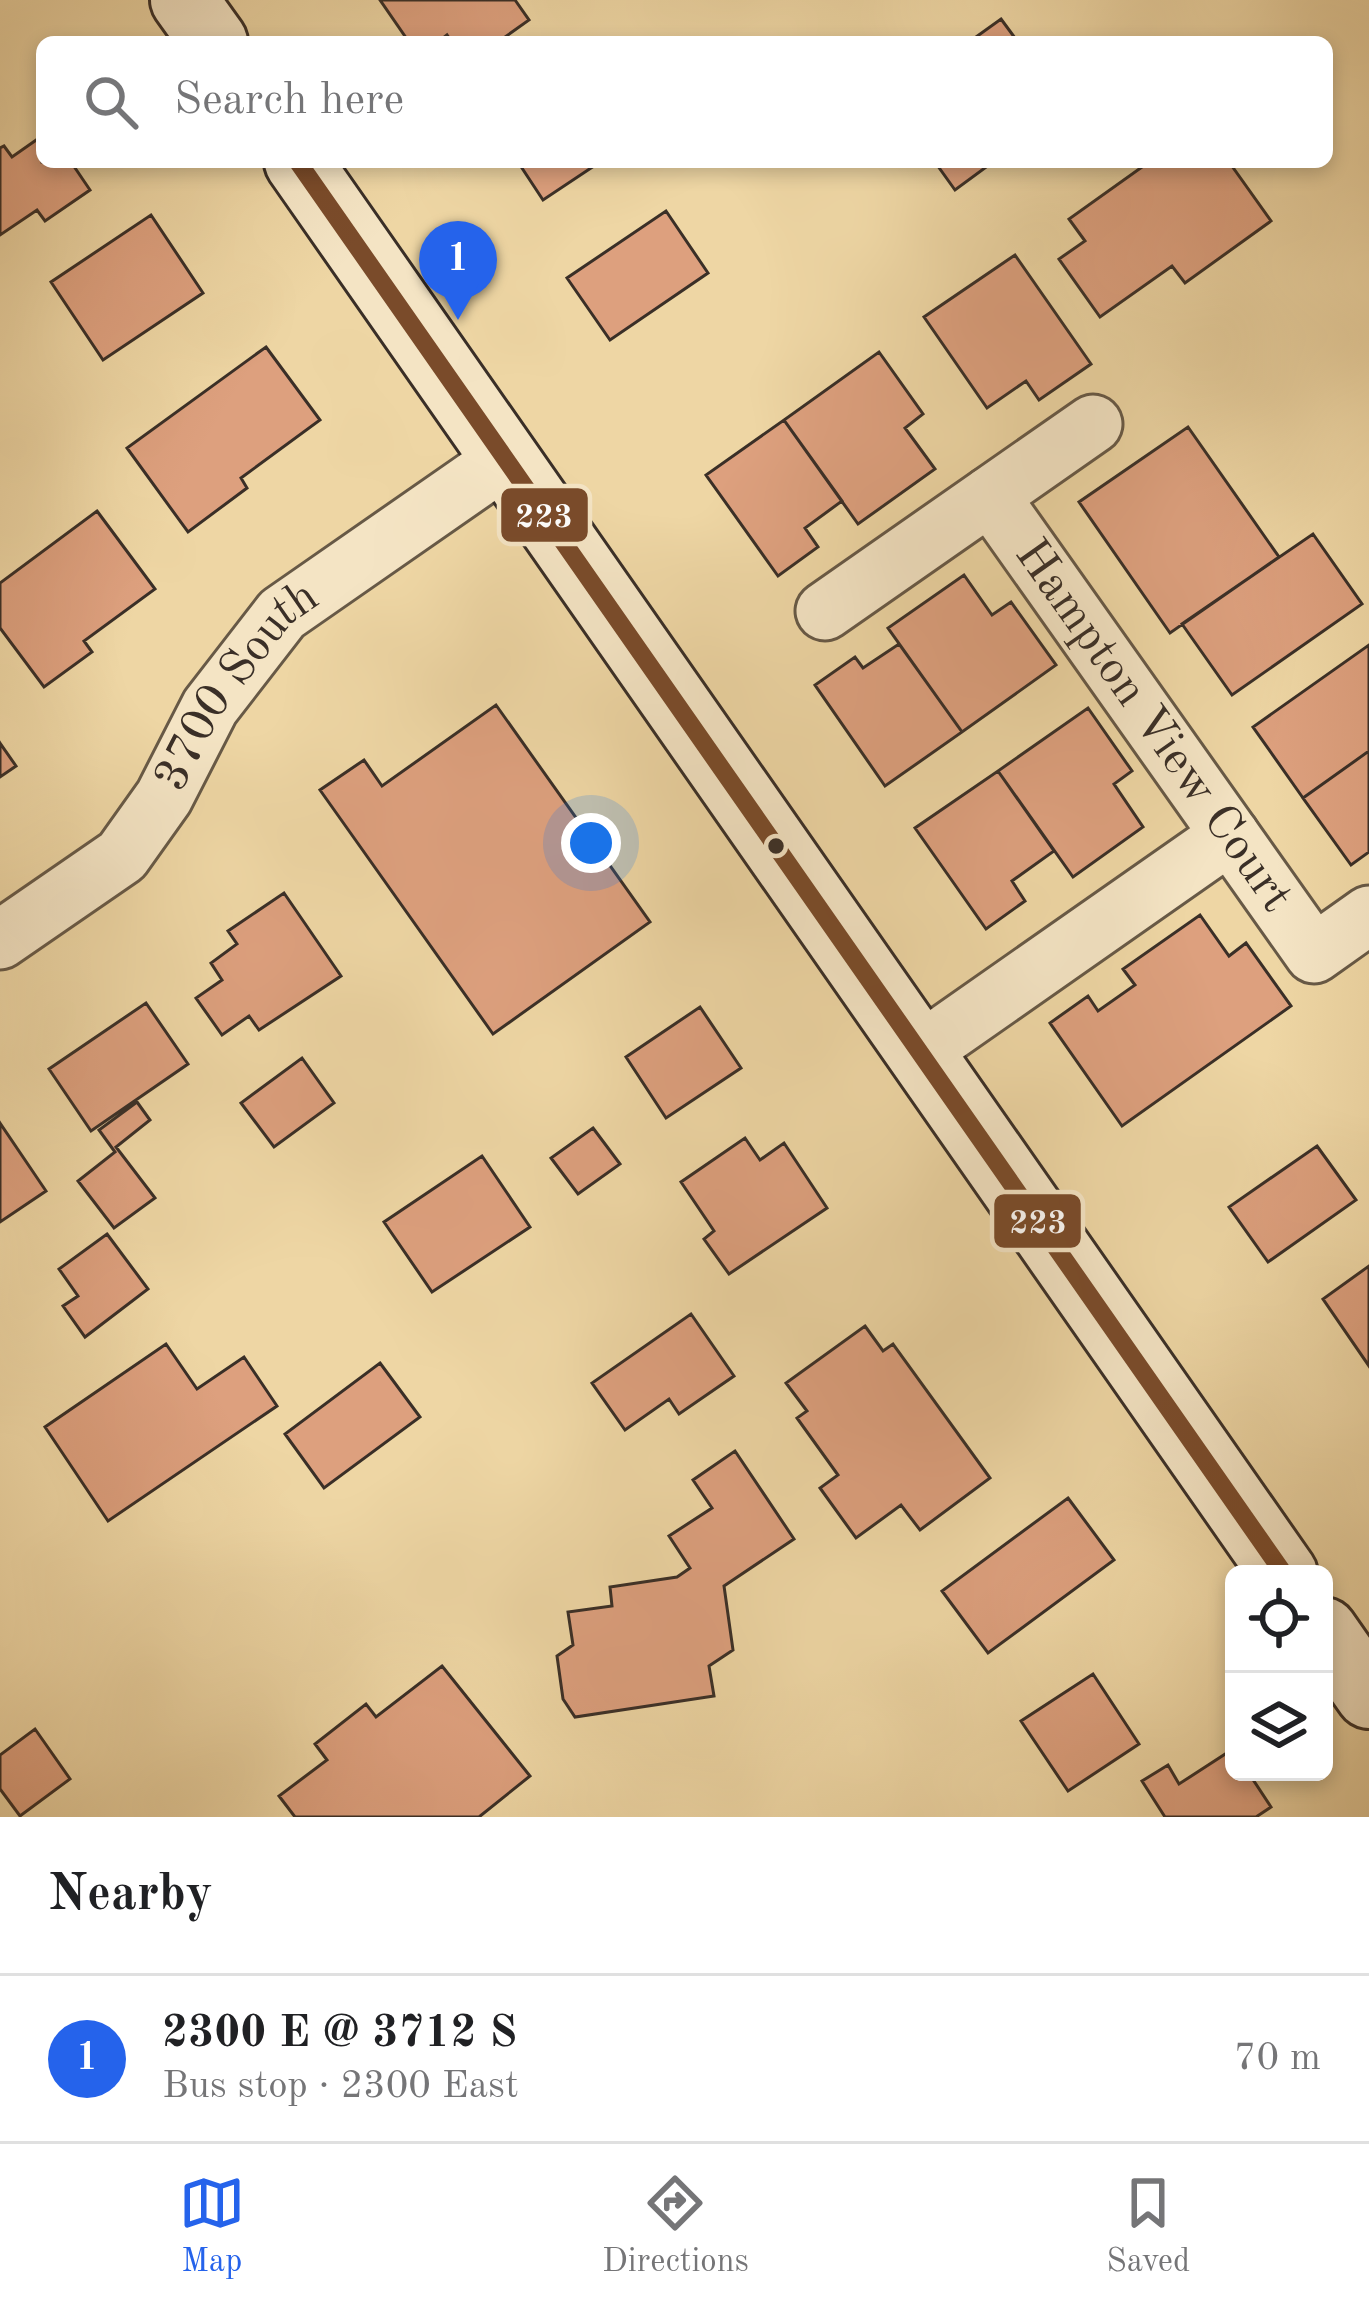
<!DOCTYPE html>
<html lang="en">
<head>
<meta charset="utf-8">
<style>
  :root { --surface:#fff; --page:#f6f6f6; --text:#202124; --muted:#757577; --line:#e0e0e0; --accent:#2563eb }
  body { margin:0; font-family:"Old Standard TT",serif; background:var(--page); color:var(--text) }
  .controls { position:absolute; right:36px; bottom:36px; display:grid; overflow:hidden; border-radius:18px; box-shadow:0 6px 18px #0003 }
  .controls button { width:108px; height:108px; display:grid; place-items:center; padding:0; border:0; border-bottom:3px solid var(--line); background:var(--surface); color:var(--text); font:60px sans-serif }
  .you { position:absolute; left:591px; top:843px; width:42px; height:42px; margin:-30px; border:9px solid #fff; border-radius:50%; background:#1a73e8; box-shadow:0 0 0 18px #1a73e833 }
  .badge { display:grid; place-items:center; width:78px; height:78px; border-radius:50%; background:var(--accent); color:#fff; font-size:39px; font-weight:700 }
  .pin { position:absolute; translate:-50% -99px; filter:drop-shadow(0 3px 6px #0008) }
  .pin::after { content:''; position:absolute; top:63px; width:42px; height:36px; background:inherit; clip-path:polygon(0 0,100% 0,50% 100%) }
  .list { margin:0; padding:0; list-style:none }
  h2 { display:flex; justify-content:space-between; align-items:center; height:156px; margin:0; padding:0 48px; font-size:51px }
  h2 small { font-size:39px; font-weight:400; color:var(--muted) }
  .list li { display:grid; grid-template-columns:78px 1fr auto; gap:36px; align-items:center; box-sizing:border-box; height:168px; padding:0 48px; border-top:3px solid var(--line) }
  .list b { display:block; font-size:45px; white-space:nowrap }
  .list p { margin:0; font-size:39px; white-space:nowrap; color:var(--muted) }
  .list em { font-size:39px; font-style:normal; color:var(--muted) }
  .icon { flex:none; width:66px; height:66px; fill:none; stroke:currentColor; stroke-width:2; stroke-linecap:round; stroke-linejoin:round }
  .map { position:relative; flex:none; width:1369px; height:1817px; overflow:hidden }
  .search { position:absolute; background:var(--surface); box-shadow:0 6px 18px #0003; left:36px; right:36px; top:36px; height:132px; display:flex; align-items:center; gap:30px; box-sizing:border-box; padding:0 42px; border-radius:18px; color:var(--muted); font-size:45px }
  .sheet { height:324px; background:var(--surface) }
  nav { display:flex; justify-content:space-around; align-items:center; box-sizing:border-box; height:168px; border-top:3px solid var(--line); background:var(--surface); font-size:33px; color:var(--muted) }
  nav a { display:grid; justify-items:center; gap:6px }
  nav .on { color:var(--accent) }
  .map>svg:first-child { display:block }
  .building { fill:#dda07e; stroke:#3a2f27; stroke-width:3 }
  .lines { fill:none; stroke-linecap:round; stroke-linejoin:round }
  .minor-casing { stroke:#675946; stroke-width:63 }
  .secondary-casing { stroke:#3a2f27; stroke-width:72 }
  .minor { stroke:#f4e4c4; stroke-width:57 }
  .secondary { stroke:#f4e4c4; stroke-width:66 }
  .bus-1-casing { stroke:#f4e4c4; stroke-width:27 }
  .bus-1 { stroke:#7a4b2a; stroke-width:18 }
  .bus-dot { fill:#3a2f27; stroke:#f4e4c4; stroke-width:4.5 }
  .labels { text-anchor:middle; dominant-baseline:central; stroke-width:12; stroke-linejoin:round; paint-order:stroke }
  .street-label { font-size:48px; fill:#3a2f27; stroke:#f4e4c4 }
  .line-badge { stroke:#f4e4c4; stroke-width:4.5 }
  .badge-label { font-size:33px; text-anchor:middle; font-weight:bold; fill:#fff }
</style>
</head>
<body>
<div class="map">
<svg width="1369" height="1817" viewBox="0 0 1369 1817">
  <rect width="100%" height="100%" fill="#eed6a4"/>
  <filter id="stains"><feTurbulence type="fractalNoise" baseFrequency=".00167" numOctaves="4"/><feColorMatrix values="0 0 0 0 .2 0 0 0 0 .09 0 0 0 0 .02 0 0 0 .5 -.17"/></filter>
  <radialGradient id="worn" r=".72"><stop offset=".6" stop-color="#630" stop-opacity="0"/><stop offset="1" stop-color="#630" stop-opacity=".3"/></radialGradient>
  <path class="building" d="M380,0H515L529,20L498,42H452L447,35L438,42H409Z
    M1001,19L1018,42H969Z
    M42,136V162H71L90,190L45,221L37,210L0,235V148L4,146L12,157Z
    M518,162H600L543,200Z
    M935,162H993L955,190Z
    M1149,162H1229L1271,221L1185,283L1172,266L1100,317L1059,259L1085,241L1069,219Z
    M666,211L708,273L610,340L567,278Z
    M151,215L203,293L103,360L51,282Z
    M1015,255L1091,364L1039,400L1026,381L987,408L924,317Z
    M266,347L320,420L241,478L247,488L188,532L127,448Z
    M879,352L923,414L905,428L935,469L858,524L784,420Z
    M784,420L842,501L805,528L818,547L778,576L706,475Z
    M1188,427L1279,557L1170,633L1079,502Z
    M97,511L155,589L84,641L92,652L44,687L0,628V583Z
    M1313,534L1362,604L1232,695L1182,624Z
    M964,575L992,615L1011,602L1056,665L962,732L888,628Z
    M899,644L962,732L885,786L815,685L855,657L863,668Z
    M1369,645V751L1303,798L1253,727Z
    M496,705L650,922L493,1034L320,790L364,760L382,786Z
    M1088,708L1132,771L1114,784L1143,827L1073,877L998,771Z
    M0,743L16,766L0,777Z
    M1369,751V852L1351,865L1303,798Z
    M998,771L1054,851L1012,881L1025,901L986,929L915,828Z
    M284,893L341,976L259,1030L249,1016L222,1035L196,998L222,980L211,963L237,944L228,931Z
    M1200,915L1229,956L1246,943L1291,1006L1122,1126L1050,1023L1088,996L1098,1011L1135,985L1123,969Z
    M146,1003L188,1064L91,1131L49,1069Z
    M700,1007L741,1068L666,1118L626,1057Z
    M302,1058L334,1103L274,1147L241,1103Z
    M137,1102L150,1120L116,1147L155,1198L114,1228L78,1181L115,1152L99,1130Z
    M0,1123L46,1191L0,1222Z
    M593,1128L620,1164L578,1194L551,1158Z
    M745,1138L760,1160L784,1143L827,1208L729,1274L704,1239L714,1231L681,1182Z
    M1317,1146L1356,1200L1268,1262L1229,1207Z
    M482,1156L530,1227L432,1292L384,1222Z
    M107,1234L148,1289L85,1337L63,1306L78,1296L59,1269Z
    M1369,1266V1366L1323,1299Z
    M691,1314L734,1376L679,1414L669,1399L625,1430L592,1383Z
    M865,1326L883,1351L893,1344L990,1478L920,1530L901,1505L856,1538L820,1488L838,1475L797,1418L807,1411L786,1383Z
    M166,1344L197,1389L244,1357L277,1406L108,1521L45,1427Z
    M380,1363L420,1417L324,1488L285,1434Z
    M735,1451L794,1539L724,1586L733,1650L709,1666L714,1696L575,1717L563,1699L557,1656L573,1645L568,1612L612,1606L610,1587L677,1577L690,1568L669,1536L712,1508L693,1480Z
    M1068,1498L1114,1560L988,1653L942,1591Z
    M442,1666L530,1776L479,1817H295L279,1796L327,1760L315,1744L366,1704L376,1717Z
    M1093,1674L1139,1744L1068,1791L1021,1721Z
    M35,1729L70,1779L20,1816L0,1789V1755Z
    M1233,1749L1234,1772H1248L1271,1807L1256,1817H1165L1142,1781L1168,1765L1179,1784Z"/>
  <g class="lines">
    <g class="minor-casing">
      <g id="minor">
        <path id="s1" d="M990,496L1314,954L1369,915"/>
        <path d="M825,611L1093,424"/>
        <path id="s2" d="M0,940L122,856L164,797L210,707L282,614L505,459"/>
        <path d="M920,1052L1230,835"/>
      </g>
    </g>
    <g class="secondary-casing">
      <path id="secondary" d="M184,0L214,42
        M298,162L1284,1574
        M1324,1631L1369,1695"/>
    </g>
    <use href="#minor" class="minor"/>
    <use href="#secondary" class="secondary"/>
    <g class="bus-1-casing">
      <path id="bus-1" d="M298,162L1284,1574"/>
    </g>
    <use href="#bus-1" class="bus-1"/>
  </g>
  <circle class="bus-dot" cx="776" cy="846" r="10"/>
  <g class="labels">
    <g class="street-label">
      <text stroke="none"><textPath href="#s2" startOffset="354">3700 South</textPath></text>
      <text stroke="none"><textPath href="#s1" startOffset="282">Hampton View Court</textPath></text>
    </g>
  </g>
  <g class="line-badge">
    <rect x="499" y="486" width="91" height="58" rx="12" fill="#7a4b2a"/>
    <rect x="992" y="1192" width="91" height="58" rx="12" fill="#7a4b2a"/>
  </g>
  <g class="badge-label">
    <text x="544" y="527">223</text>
    <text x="1038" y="1233">223</text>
  </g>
  <rect width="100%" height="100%" filter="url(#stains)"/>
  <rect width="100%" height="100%" fill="url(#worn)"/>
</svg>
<div class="controls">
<button><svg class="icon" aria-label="locate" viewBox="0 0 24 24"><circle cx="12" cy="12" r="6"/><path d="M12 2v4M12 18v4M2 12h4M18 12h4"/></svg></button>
<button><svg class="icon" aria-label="layers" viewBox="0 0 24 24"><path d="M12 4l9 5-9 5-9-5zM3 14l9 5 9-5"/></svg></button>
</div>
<div class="you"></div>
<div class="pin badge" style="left:458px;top:320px">1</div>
<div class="search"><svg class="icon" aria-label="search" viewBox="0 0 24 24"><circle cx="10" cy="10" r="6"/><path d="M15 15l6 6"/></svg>Search here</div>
</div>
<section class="sheet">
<h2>Nearby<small></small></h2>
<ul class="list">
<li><span class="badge">1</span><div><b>2300 E @ 3712 S</b><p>Bus stop · 2300 East</p></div><em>70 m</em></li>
</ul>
</section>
<nav>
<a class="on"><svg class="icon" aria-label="map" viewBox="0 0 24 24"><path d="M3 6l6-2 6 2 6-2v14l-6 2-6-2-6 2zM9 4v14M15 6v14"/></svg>Map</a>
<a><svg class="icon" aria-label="directions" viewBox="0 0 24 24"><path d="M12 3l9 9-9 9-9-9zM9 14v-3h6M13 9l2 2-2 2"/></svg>Directions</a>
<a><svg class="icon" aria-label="saved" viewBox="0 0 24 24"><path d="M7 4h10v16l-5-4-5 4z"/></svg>Saved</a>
</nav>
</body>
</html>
